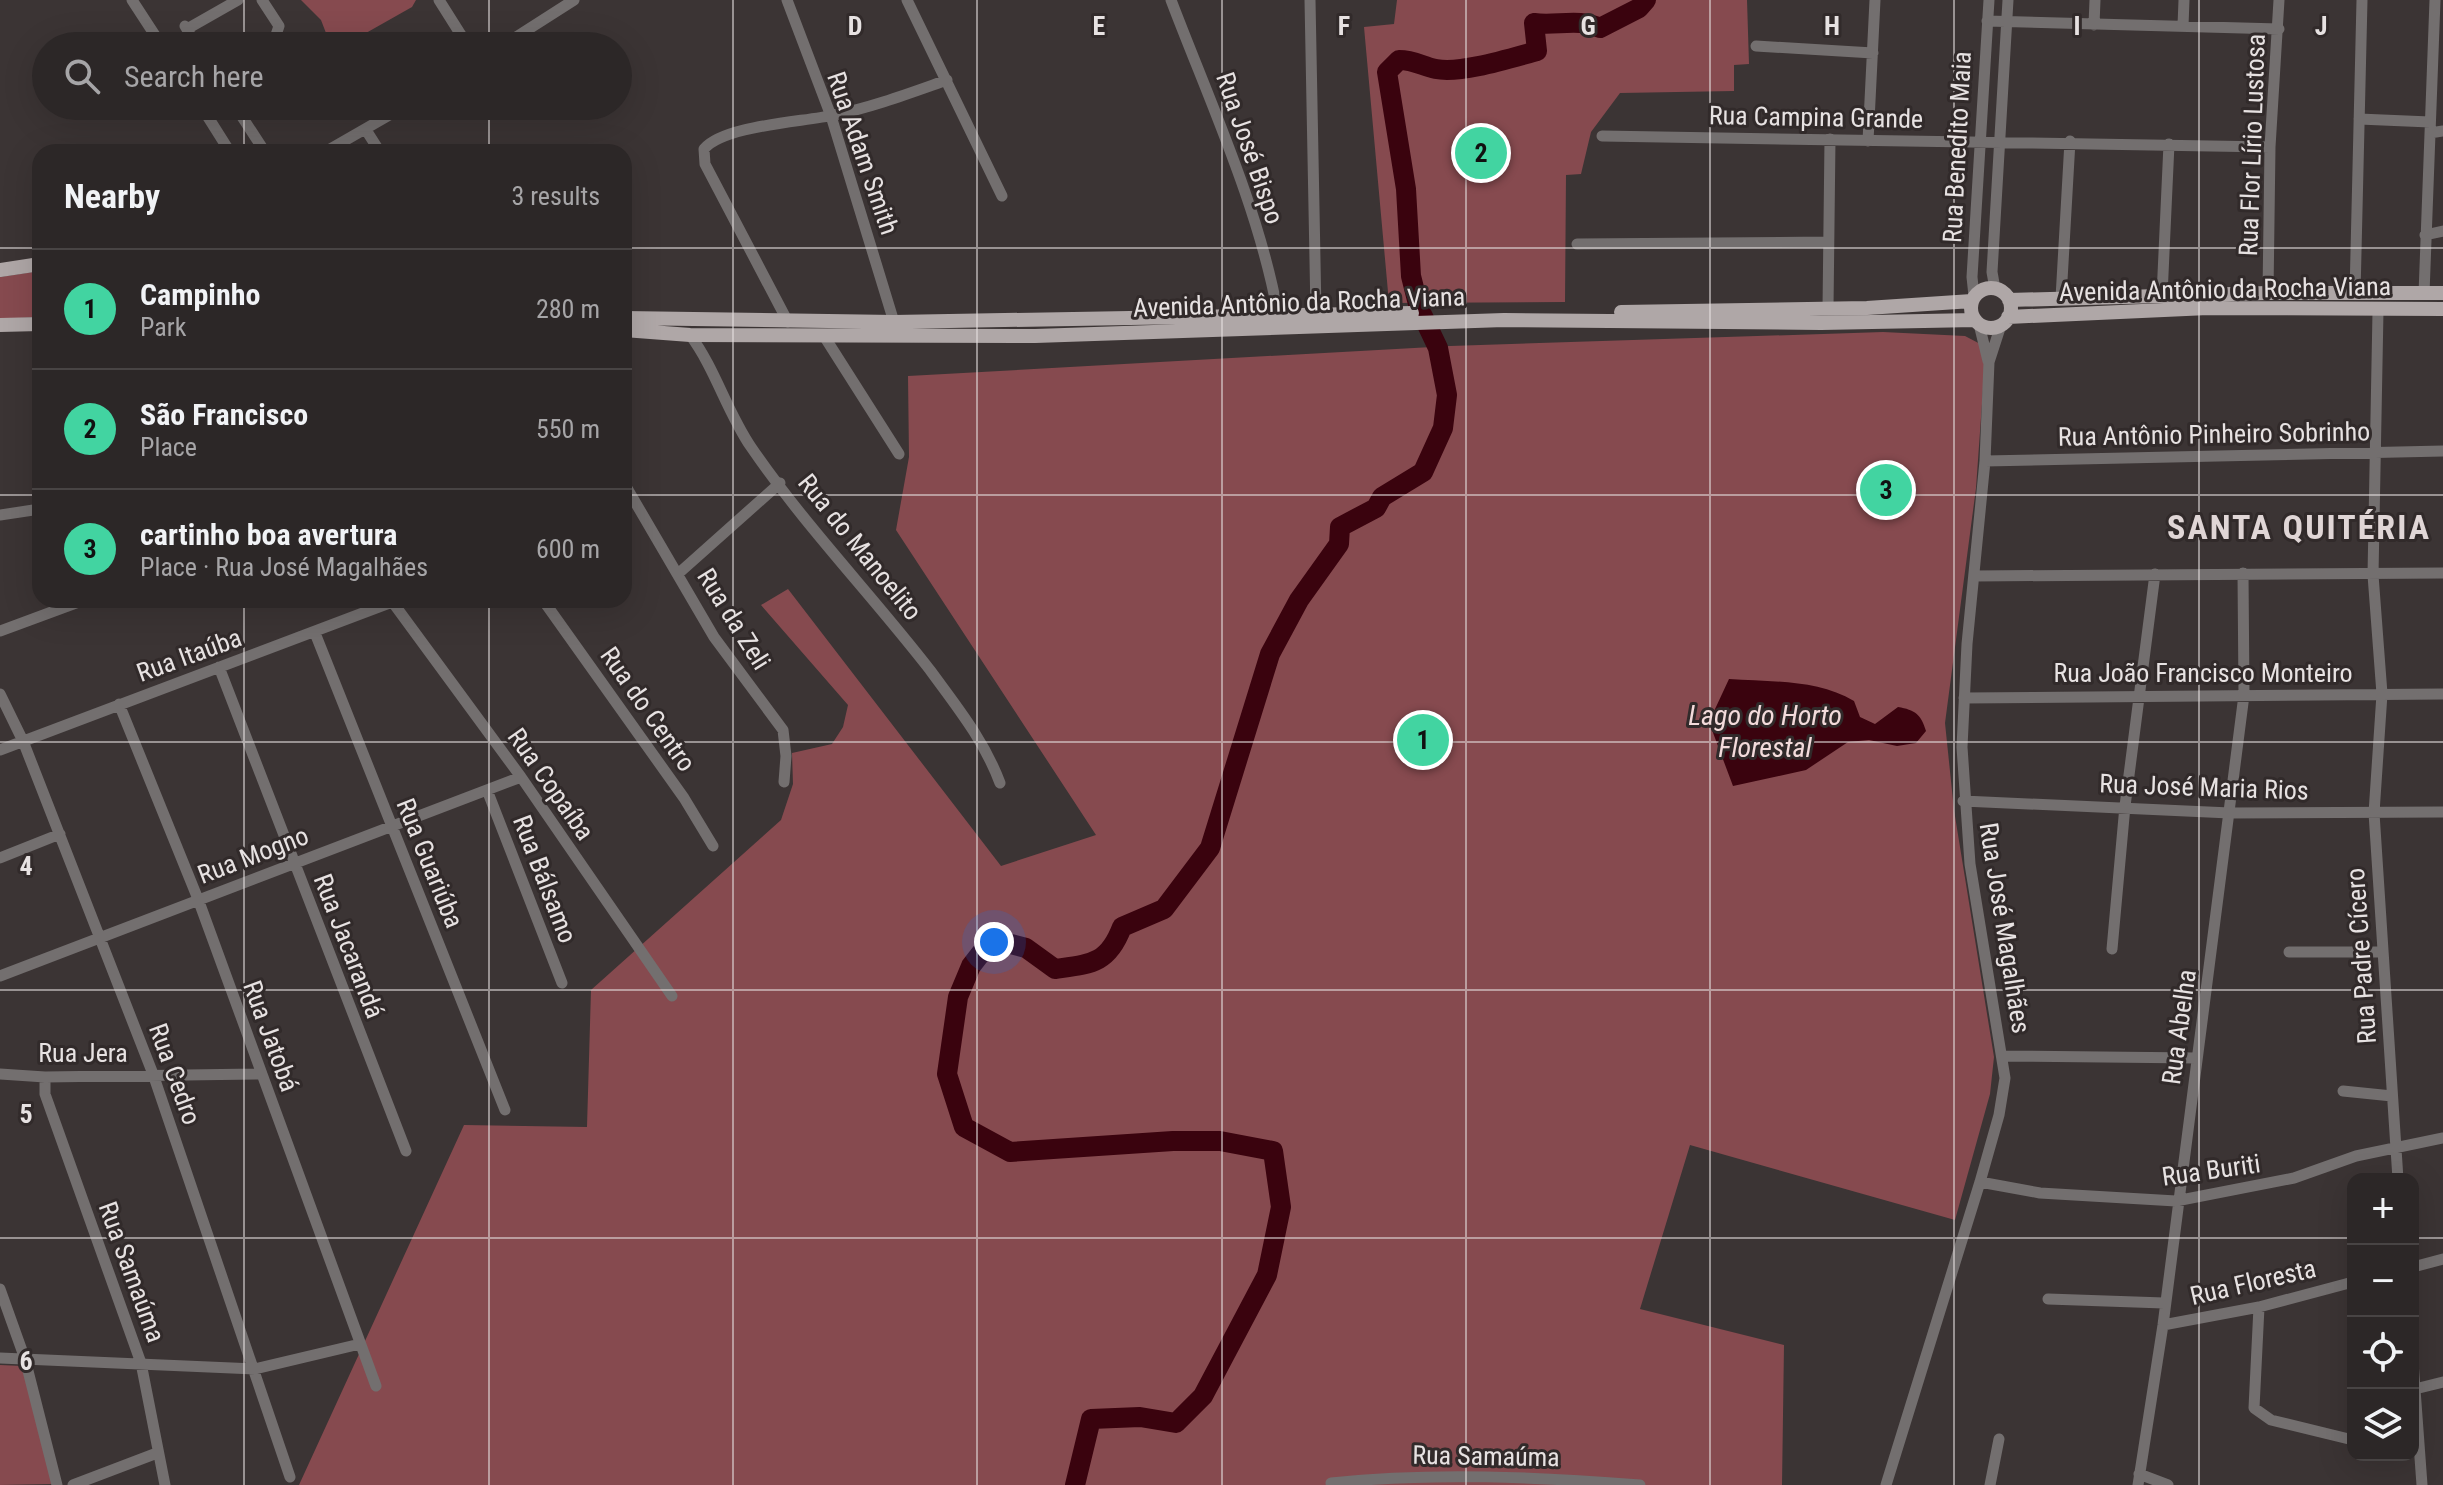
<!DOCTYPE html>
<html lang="en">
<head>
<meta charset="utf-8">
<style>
  :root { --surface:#2c2727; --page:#342f2f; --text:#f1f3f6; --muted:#a6a5a7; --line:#484444; --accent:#42d4a1 }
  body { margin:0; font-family:"Roboto Condensed",sans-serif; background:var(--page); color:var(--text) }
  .controls { position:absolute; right:24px; bottom:24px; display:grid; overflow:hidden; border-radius:16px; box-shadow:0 8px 32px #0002 }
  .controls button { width:72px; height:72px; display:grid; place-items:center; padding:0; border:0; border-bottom:2px solid var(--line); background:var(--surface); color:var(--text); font:40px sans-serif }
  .you { position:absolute; left:994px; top:942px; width:28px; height:28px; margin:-20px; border:6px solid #fff; border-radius:50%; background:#1a73e8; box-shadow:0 0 0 12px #1a73e833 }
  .badge { display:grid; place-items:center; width:52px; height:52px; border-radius:50%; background:var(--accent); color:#111; font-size:26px; font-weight:700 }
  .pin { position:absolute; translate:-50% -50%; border:4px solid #fff; box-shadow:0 2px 8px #0006 }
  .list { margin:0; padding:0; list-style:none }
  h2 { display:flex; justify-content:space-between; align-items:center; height:104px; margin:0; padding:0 32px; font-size:34px }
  h2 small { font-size:26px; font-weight:400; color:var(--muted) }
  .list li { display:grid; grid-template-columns:52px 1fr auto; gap:24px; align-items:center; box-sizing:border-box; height:120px; padding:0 32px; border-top:2px solid var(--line) }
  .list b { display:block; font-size:30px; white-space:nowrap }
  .list p { margin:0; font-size:26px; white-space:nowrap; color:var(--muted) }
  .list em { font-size:26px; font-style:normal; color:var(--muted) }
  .icon { flex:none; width:44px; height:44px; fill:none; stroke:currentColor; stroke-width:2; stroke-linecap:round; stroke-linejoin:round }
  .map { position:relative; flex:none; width:2443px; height:1485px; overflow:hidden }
  .search { position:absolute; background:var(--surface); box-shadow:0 8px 32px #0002; left:32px; top:32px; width:600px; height:88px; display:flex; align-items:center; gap:20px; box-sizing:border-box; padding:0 28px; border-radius:44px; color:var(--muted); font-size:30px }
  .panel { position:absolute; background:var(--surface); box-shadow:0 8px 32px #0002; left:32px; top:144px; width:600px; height:464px; border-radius:24px }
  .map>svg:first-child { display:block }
  .green { fill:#864a4f }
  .water { fill:#3a030e }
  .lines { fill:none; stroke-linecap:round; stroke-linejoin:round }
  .river { stroke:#3a030e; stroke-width:20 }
  .minor { stroke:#736f6f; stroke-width:11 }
  .major { stroke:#afa7a7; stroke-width:14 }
  .grid { fill:none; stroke:#e7e2e2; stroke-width:2; stroke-opacity:0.55 }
  .labels { text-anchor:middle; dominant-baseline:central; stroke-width:6; stroke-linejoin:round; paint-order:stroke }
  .street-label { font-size:26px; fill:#e7e2e2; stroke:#312a2a }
  .water-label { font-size:28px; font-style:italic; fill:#f3dbdb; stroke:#312a2a }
  .district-label { font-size:34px; font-weight:bold; letter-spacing:2px; fill:#e0d6d6; stroke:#312a2a }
  .grid-label { font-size:26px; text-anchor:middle; font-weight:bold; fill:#e7e2e2; stroke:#312a2a; stroke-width:6; stroke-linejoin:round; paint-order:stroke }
</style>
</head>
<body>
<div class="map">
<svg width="2443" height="1485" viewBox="0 0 2443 1485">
  <rect width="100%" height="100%" fill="#3b3434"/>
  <path class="green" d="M301,0H416L412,7L343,46H331L321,20Z
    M1397,0H1747L1749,64L1734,65V91L1620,93L1591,132L1581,174L1566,175L1565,302L1389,303L1364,27L1394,24Z
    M40,271V317L0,319V277Z
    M1883,332L1965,336L1986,347L1976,488L1945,723L1954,810L1994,1057L1990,1094L1955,1220L1690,1145L1640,1309L1784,1345L1782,1485H299L464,1125L587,1127L591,990L781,820L793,784L792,753L832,744L843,727L848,705L761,605L788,589L1001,866L1096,835L896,530L909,457L908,376L1450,346Z
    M0,1365L22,1366L52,1484L0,1485Z"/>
  <path class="water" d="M1729,679C1771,682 1817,679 1854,701L1860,717L1875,724L1898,707C1915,710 1921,714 1926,731L1916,743L1897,746L1869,740L1848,742L1806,770L1733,786L1709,722Z"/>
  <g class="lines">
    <path class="river" d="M1075,1485L1091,1419L1140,1417L1176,1423L1203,1396L1267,1275L1281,1207L1273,1151L1220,1141H1173L1010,1152L964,1127L947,1074L958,997L971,966L992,939L1026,948L1055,969C1091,964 1108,964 1122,927L1164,909L1210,848L1270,654L1299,600L1339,544L1340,527L1376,508L1382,497L1423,472L1443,428L1447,395L1438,348L1419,308L1411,276L1406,189L1387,72L1399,60C1414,60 1422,66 1436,69C1461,74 1511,58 1537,51L1534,23C1556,26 1580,18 1600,28L1639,8L1646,0"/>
    <path class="minor" d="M132,0L162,46
      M439,0L468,46
      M787,0L831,116L894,322
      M907,0L1002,196
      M1171,0C1209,100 1259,208 1278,314
      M1310,0L1316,313
      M1987,21L2279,29
      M2094,25L2095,0
      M185,26L197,46
      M2183,26L2184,0
      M187,29L238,0
      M258,46L276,35L279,26L262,0
      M502,46L574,0
      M1756,46L1873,53
      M201,106L230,152
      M235,106L265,152
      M2359,119L2430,122
      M366,130L380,152
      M2430,133L2443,131
      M1602,136L2270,147
      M1868,141L1875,0
      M325,152L405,106
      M2425,235L2443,231
      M1577,244L1828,242
      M1995,289L1992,272L2008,0
      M2268,293L2270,147L2279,0
      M2355,294L2362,0
      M2424,294L2435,0
      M1974,296L1972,277L1989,0
      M2162,296L2169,144
      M2061,298L2070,141
      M1828,309L1830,139
      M2378,311L2373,575L2382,694L2374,813L2398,1179
      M788,322L705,164L704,149C724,125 804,122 834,115C873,107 910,93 947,80
      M1979,324L1988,361
      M690,335C715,368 727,412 751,447C805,526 872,595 930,670C957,707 984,740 1000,783
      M824,336L899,454
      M1985,461L2443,451
      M624,483L714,637L783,730L786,756L784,782
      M0,515L40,509
      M679,573L780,483
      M1975,576L2443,573
      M391,600L521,777L672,996
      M543,600L684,798L713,846
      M0,631L84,600
      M315,633L505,1110
      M219,667L406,1151
      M0,694L23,741L153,1074L290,1477
      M1964,698L2443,694
      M119,704L198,899L376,1386
      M0,750L392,602
      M487,790L562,983
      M1963,801L2230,813L2443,812
      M0,858L60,834
      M2112,949L2125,806L2155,574
      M2289,952H2382
      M0,976L521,777
      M2003,1056L2197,1058
      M0,1074L45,1077L262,1074
      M45,1077V1094L141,1363L165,1485
      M2343,1091L2392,1096
      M1980,1182L2040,1193L2176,1201L2294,1178L2356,1156L2443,1138
      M2413,1267L2443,1259
      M0,1289L25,1359L57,1485
      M2048,1299L2164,1303
      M2259,1307L2254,1408L2271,1420L2353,1440
      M2163,1325L2259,1307L2353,1282
      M0,1358L255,1369L360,1344
      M2413,1362L2422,1485
      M2415,1389L2443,1382
      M2139,1474L2168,1485
      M1331,1483C1434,1472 1537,1477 1640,1485
      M73,1485L157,1453
      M1886,1485L1980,1182L1999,1115L2005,1078L1970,864L1962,747L1967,644L1985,461L1989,362L2001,325
      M1990,1485L1999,1439
      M2138,1485L2163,1325L2244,695L2243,573"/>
    <path class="major" d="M0,270L40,264
      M1971 308a20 20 0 1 1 40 0a20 20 0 1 1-40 0Z
      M2009,300L2268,293H2443
      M1621,312L1867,308L1972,301
      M2008,317L2208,308L2443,309
      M624,318L894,322L1412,313
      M0,325L40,324
      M624,330L690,335L1035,336L1504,320L1821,323L1975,320"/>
  </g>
  <path class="grid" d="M244,0V46M489,0V46M733,0V1485M977,0V1485M1222,0V1485M1466,0V1485M1710,0V1485M1954,0V1485M2199,0V1485M244,106V152M489,106V152M0,248H40M624,248H2443M0,495H40M624,495H2443M244,600V1485M489,600V1485M0,742H2443M0,990H2443M0,1238H2353M2413,1238H2443"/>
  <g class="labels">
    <g class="street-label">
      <text transform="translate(1816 117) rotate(1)">Rua Campina Grande</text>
      <text transform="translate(2252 145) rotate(-88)">Rua Flor Lírio Lustosa</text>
      <text transform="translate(1957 147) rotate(-87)">Rua Benedito Maia</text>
      <text transform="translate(1250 148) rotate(71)">Rua José Bispo</text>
      <text transform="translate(863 153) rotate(71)">Rua Adam Smith</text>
      <text transform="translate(2225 289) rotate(-1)">Avenida Antônio da Rocha Viana</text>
      <text transform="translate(1299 302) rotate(-2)">Avenida Antônio da Rocha Viana</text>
      <text transform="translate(2214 434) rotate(-1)">Rua Antônio Pinheiro Sobrinho</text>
      <text transform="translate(860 547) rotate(51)">Rua do Manoelito</text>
      <text transform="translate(734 619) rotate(58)">Rua da Zeli</text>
      <text transform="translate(189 655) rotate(-20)">Rua Itaúba</text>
      <text x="2203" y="673">Rua João Francisco Monteiro</text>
      <text transform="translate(648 709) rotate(55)">Rua do Centro</text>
      <text transform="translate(551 784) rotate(55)">Rua Copaíba</text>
      <text transform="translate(2204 787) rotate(2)">Rua José Maria Rios</text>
      <text transform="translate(253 855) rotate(-21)">Rua Mogno</text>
      <text transform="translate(430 863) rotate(68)">Rua Guariúba</text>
      <text transform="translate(545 879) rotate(69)">Rua Bálsamo</text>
      <text transform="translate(2005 928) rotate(81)">Rua José Magalhães</text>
      <text transform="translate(349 946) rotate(69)">Rua Jacarandá</text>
      <text transform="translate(2361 956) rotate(-94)">Rua Padre Cícero</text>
      <text transform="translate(2179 1027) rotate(-82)">Rua Abelha</text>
      <text transform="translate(271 1036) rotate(70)">Rua Jatobá</text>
      <text x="83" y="1053">Rua Jera</text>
      <text transform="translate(175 1074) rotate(70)">Rua Cedro</text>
      <text transform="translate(2211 1170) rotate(-8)">Rua Buriti</text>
      <text transform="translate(132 1272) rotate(70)">Rua Samaúma</text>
      <text transform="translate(2253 1282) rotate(-13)">Rua Floresta</text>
      <text transform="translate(1486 1456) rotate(1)">Rua Samaúma</text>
    </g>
    <g class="water-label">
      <text x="1765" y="715">Lago do Horto<tspan x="1765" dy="32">Florestal</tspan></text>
    </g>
    <g class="district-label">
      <text x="2299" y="527">SANTA QUITÉRIA</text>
    </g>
  </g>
  <g class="grid-label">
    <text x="855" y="35">D</text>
    <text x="1099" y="35">E</text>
    <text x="1344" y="35">F</text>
    <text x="1588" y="35">G</text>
    <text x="1832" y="35">H</text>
    <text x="2077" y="35">I</text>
    <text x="2321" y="35">J</text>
    <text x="26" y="875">4</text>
    <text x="26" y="1123">5</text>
    <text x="26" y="1370">6</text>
  </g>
</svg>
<div class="controls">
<button>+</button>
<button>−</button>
<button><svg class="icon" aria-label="locate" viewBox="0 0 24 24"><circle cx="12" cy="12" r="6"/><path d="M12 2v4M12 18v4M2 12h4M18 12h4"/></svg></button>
<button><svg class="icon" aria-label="layers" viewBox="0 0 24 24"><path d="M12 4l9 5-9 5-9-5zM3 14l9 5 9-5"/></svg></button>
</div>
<div class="you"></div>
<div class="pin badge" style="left:1423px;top:740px">1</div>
<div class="pin badge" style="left:1481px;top:153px">2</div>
<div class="pin badge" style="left:1886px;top:490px">3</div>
<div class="search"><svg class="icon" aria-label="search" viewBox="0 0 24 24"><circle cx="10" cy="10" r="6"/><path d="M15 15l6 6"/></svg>Search here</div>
<section class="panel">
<h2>Nearby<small>3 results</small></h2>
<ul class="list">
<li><span class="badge">1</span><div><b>Campinho</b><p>Park</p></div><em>280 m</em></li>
<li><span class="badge">2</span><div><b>São Francisco</b><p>Place</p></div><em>550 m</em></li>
<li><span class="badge">3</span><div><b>cartinho boa avertura</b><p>Place · Rua José Magalhães</p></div><em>600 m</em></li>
</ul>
</section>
</div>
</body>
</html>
